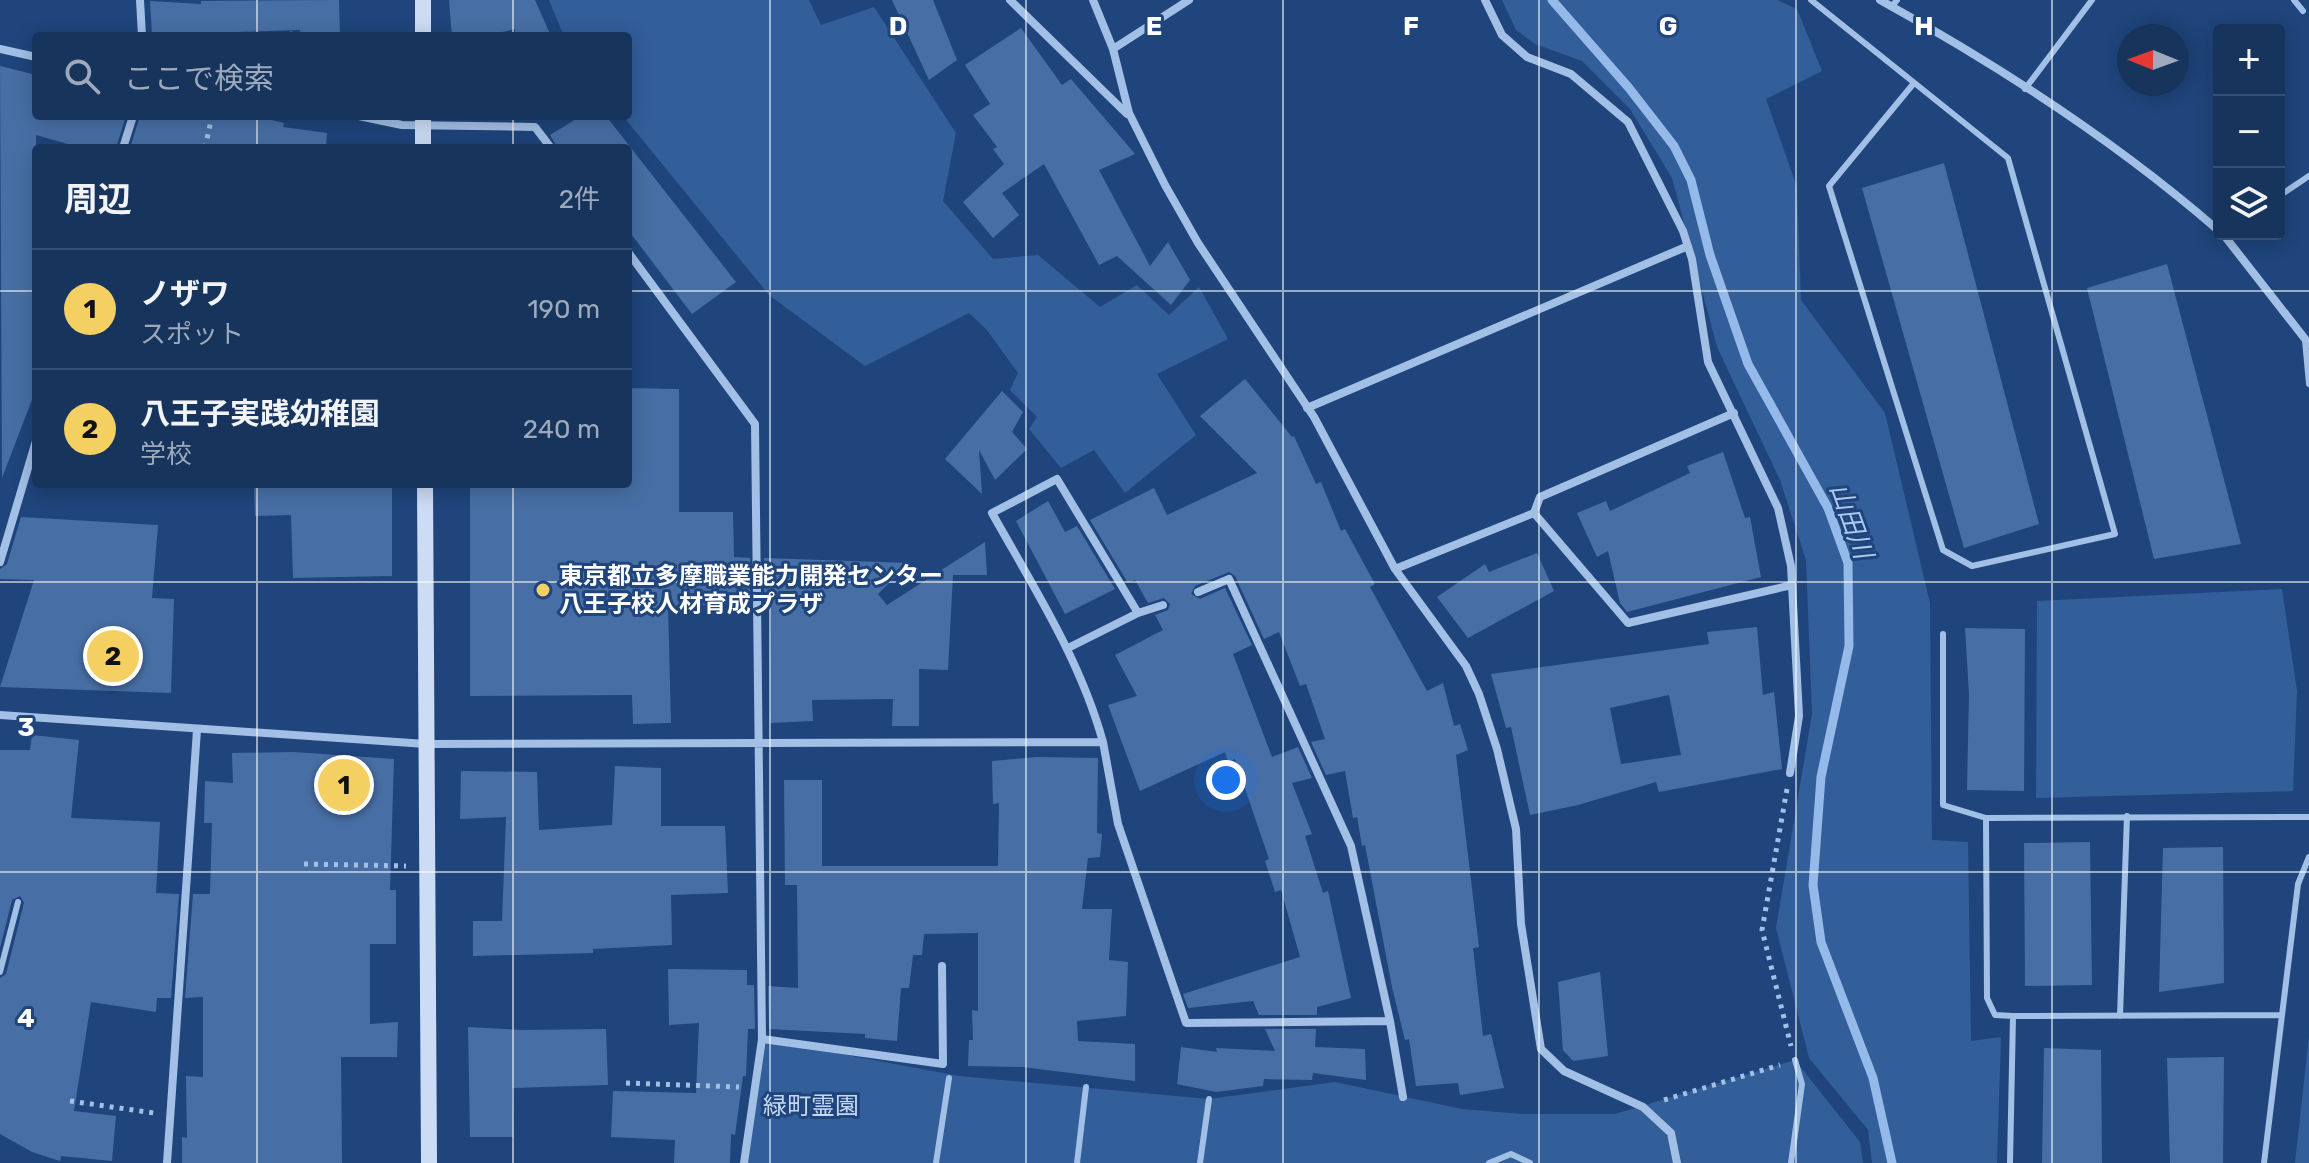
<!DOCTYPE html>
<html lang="ja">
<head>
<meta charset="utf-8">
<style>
  :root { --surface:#17345d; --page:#243f66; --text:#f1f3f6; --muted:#9eaabc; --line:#364f72; --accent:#f4cf62 }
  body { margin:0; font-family:Rubik,"Noto Sans JP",sans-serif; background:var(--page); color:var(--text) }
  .controls { position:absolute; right:24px; top:24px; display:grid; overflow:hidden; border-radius:8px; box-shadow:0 4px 20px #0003 }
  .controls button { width:72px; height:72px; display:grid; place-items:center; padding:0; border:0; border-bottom:2px solid var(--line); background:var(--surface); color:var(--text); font:40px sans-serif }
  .compass { position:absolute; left:2117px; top:24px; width:72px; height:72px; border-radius:50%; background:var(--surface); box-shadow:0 4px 20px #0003; rotate:271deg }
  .you { position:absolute; left:1226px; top:780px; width:28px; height:28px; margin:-20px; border:6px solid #fff; border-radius:50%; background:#1a73e8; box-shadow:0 0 0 12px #1a73e833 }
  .badge { display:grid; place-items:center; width:52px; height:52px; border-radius:50%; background:var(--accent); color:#111; font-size:26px; font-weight:700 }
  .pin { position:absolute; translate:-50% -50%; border:4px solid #fff; box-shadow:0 2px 8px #0006 }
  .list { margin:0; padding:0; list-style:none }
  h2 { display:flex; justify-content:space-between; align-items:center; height:104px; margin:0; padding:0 32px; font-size:34px }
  h2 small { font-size:26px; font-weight:400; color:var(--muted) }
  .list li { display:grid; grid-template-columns:52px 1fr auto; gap:24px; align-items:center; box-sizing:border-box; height:120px; padding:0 32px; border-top:2px solid var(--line) }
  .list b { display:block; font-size:30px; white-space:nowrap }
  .list p { margin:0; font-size:26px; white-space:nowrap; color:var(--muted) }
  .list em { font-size:26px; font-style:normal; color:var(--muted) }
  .icon { flex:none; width:44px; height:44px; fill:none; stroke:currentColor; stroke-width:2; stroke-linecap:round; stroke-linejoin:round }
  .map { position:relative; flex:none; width:2309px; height:1163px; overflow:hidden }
  .search { position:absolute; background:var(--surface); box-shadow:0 4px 20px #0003; left:32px; top:32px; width:600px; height:88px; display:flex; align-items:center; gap:20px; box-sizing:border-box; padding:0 28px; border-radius:8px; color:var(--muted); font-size:30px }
  .panel { position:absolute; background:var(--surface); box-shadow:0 4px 20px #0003; left:32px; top:144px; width:600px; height:344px; border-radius:8px }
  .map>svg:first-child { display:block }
  .green { fill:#325e9a }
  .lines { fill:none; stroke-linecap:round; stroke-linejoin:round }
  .stream { stroke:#95b9e8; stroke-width:9 }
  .building { fill:#486fa5; fill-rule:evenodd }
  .path { stroke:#a2bfe6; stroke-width:5; stroke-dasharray:4 6; stroke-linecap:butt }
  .lane { stroke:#a2bfe6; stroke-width:6 }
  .street { stroke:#a2bfe6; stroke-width:8 }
  .secondary { stroke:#ccdcf5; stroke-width:16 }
  .grid { fill:none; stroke:#fff; stroke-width:2; stroke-opacity:0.55 }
  .poi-dot { fill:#f4cf62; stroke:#1f457c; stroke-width:3 }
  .labels { text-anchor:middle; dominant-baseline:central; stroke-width:6; stroke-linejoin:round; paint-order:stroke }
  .poi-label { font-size:24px; font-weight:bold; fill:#fff; stroke:#1f457c; text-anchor:start }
  .park-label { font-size:24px; fill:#c5d9f5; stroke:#1f457c }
  .water-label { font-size:26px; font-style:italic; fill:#adc9ee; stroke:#1f457c }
  .grid-label { font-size:26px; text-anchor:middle; font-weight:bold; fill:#fff; stroke:#1f457c; stroke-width:6; stroke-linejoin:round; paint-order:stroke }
</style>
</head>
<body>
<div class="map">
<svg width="2309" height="1163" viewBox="0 0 2309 1163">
  <rect width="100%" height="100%" fill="#1f457c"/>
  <path class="green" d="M549,0H809L821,25L874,7L956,133L943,201L993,259L1038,255L1100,307L1137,285L1169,315L1199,287L1228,339L1157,374L1196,435L1125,493L1094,450L1061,468L1029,429L1037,417L1010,390L1018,373L986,329L969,313L865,366L769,295L623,116H628V36H564Z
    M1502,0H1777L1797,9L1822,71L1766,99L1797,187L1801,300L1885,413L1930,603L1932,840L1968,842L1971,1041L2001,1037L1997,1163H1872L1868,1130L1809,1058L1776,928L1812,714L1806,560L1780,480L1717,347L1672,178L1630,109L1582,61L1535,44L1516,30Z
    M2282,589L2297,691L2293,791L2036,798L2037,601Z
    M2309,1036V1163H2295Z
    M762,1039L959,1076L1209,1099L1335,1082L1462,1109L1523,1114H1615L1795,1060L1860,1142L1863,1163H744Z"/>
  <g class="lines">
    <path class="stream" d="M1552,0L1629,88L1674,146L1691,180L1710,255L1748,364L1828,508L1848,563L1849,646L1821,777L1813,885L1821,942L1873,1078L1892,1163"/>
  </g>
  <path class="building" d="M339,0L340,36H300V30L236,32V36H152L150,1L201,4V1Z
    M449,0H535L551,36H515V29L485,36H452Z
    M892,0H933L957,60L929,80Z
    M1021,28L1062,85L1071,79L1135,154L1099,170L1150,266L1168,242L1190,280L1171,305L1117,256L1099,265L1044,164L1002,193L1019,215L993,238L963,202L1004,164L993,149L997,147L973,115L990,104L965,65Z
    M0,66L36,75V116H126L116,148H82L36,135V389L2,478Z
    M140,116H255L284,123L283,127L327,133L326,148H130Z
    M581,116H606L736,282L692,314L628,230V148H558L550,135Z
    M1944,163L2039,524L1964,548L1862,188Z
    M2167,264L2241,544L2154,559L2087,288Z
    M1245,379L1292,437L1294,436L1316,484L1321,482L1341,531L1345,529L1375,584L1370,587L1427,691L1443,683L1454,726L1460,724L1468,750L1456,755L1479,947L1473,948L1483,1036L1491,1034L1504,1088L1460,1095L1458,1083L1416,1086L1409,1039L1405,1040L1392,987L1365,845L1362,846L1357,817L1353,818L1345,771L1326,775L1311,742L1325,739L1306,684L1300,686L1279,632L1264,639L1235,576L1229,572L1195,586L1191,594L1200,599L1225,588L1252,645L1233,654L1272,757L1298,747L1312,778L1292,783L1312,834L1305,836L1323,893L1328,891L1351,998L1317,1007V1015H1259L1253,1001L1188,1008L1183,994L1300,957L1281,890L1275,892L1265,861L1269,859L1235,759L1228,762L1225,752L1140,791L1108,705L1137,696L1115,655L1163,630L1155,615L1168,610L1170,604L1164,598L1148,603L1135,580L1128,583L1090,520L1154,488L1167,515L1257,473L1200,416Z
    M628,388L679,389V512H733L734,557L750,558V604L668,606L671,723L633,724L632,695L470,696V484H628Z
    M1002,391L1023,412L1012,432L1027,449L995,480L979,450L982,494L945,459Z
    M1723,452L1745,518L1750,517L1761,577L1627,612L1620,603L1608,551L1597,557L1577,513L1606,501L1610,511L1690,473L1687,466Z
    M254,484H392V576L293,578L291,515L255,516Z
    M1048,501L1065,532L1077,526L1115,589L1065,614L1016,521Z
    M21,517L158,525L152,598L174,599L171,693L0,687L34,580L0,579V569L7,564Z
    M985,542L987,575H953L948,670L919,669V726H892L893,699L812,700L813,721L770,723L771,604H764V558L909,563L878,594L887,605Z
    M1537,553L1554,591L1468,638L1437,597L1485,564L1489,572Z
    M1757,627L1763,695L1774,692L1782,769L1659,792L1656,782L1578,805L1530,815L1511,727L1506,728L1491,674L1709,644L1707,632ZM1669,695L1681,755L1621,764L1610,708Z
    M1965,628L2025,629L2024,791L1967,790L1969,694Z
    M32,735L79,740L71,818L160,822L156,893L179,894L171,998H157L156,1012L91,1002L74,1111L116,1116L112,1161L61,1156L60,1161L32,1152L0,1134V978L6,974L24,903L20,896L12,900L0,948V750H30Z
    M294,752L394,759L390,890H396V944H370V1024L398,1022L397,1057H341L342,1163H182V1137L187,1138L186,1076L203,1077V997L185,998L193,894H210L212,823H204L205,781L233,783L232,753Z
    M1036,757L1098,758L1097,833L1102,834L1100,857L1088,858L1082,909H1112L1109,960L1128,962L1126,1016L1077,1021L1078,1041L1135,1044V1081L1022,1067L968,1066L969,1040H973L972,1010L978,1011V933L924,934L922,955H913L909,988H901L897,1041L865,1038V1034L769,1029L768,986L798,988L797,885H785L784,780H822V866H998L999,803L993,804L992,761Z
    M615,766L661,768V826H725L728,893L671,895L672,945L593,949V953L473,956V921H502L506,817L460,819L461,771L537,772L539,830L612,825Z
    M2090,842L2092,985L2025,986L2024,843Z
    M2223,847L2224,983L2159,992L2163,848Z
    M668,969L747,970V985H754L755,1029H748L746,1076H743L735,1135L731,1134L730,1163H674L675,1140L611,1137L613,1091L696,1093L699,1023L669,1025Z
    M1600,972L1608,1056L1573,1061L1563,1050L1558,982Z
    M468,1027L523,1030L606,1029L608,1085L512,1088L513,1137H470Z
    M1265,1029H1316L1315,1047L1365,1049L1366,1080L1313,1073L1312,1080L1264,1079L1263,1086L1216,1092L1177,1084L1181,1047L1217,1052L1216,1048L1275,1051Z
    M2044,1048L2101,1050L2102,1163H2042Z
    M2224,1057L2223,1163H2170L2167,1058Z"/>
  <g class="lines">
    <path class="path" d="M292,36L293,31
      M205,148L212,116
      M1787,789L1762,930L1791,1046
      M304,864L406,866
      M626,1083L739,1087
      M1664,1100L1780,1065
      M70,1101L154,1113"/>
    <path class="lane" d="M1811,0L2008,158L2115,534L1972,566L1943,550L1829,186L1914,83
      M2294,0L2303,11
      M1892,6L1897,0
      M2025,89L2092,0
      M2279,196L2309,176
      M2305,340L2309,384
      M1943,634V805L1986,818
      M0,972L18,902
      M2013,1016L1995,1015L1987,998L1986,818L2309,817
      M2120,1016L2127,816
      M936,1163L949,1078
      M1077,1163L1086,1087
      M1200,1163L1209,1099
      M1489,1163L1511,1154L1530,1163
      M1791,1163L1802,1084L1795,1060
      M2010,1163L2013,1016L2282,1015
      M2264,1163L2298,884L2309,857"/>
    <path class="street" d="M140,0L142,36
      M1010,0L1127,114
      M1093,0L1113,49L1129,113L1165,185L1198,243L1314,417L1395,569L1466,666L1479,694L1497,749L1516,829L1521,924L1541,1049L1564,1071L1643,1107L1671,1133L1677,1163
      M1485,0L1502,35L1527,57L1571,74L1628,122L1683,231L1692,259L1708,362L1778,508L1791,566L1799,716L1790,773
      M1880,0C1996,64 2119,144 2219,231
      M0,49L36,57
      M1113,49L1189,0
      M359,116L402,125L535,127L551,148
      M123,148L133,116
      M2223,234L2309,344
      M628,252L755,424L762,1039L744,1163
      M1307,408L1688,246
      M1534,513L1628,623L1792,585
      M0,562L36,441
      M1395,569L1534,513L1540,497L1734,413
      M1068,648L1138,613L1163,605
      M0,715L426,744L1103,742L1118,824L1186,1023L1390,1021L1351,846L1229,579L1198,592
      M1103,742C1080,659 1034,588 992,513L1057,479L1138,613
      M1390,1021L1403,1097
      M762,1039L943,1064L942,966
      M167,1163L197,730"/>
    <path class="secondary" d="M423,36V0
      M423,116V148
      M425,484L429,1163"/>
  </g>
  <path class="grid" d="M257,0V36M513,0V36M770,0V1163M1026,0V1163M1283,0V1163M1539,0V1163M1796,0V1163M2052,0V1163M257,116V148M513,116V148M0,291H36M628,291H2309M257,484V1163M513,484V1163M0,582H2309M0,872H2309"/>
  <circle class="poi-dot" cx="543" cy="590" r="8"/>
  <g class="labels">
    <g class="poi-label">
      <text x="559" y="576">東京都立多摩職業能力開発センター<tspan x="559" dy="28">八王子校人材育成プラザ</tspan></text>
    </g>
    <g class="park-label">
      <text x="811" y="1106">緑町霊園</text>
    </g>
    <g class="water-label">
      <text transform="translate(1851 521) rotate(70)">山田川</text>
    </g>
  </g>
  <g class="grid-label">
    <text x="898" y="35">D</text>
    <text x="1154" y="35">E</text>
    <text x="1411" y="35">F</text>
    <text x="1668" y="35">G</text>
    <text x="1924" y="35">H</text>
    <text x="26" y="736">3</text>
    <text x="26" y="1027">4</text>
  </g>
</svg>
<div class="controls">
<button>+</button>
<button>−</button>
<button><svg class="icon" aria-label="layers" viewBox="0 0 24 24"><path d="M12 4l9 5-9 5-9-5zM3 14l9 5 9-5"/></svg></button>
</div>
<svg class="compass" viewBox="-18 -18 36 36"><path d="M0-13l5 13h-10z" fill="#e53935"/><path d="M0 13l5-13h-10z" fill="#9eaabc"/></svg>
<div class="you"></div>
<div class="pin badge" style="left:344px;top:785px">1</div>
<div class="pin badge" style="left:113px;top:656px">2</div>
<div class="search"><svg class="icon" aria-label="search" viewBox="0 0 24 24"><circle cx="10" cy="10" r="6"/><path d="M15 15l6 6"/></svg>ここで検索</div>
<section class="panel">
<h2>周辺<small>2件</small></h2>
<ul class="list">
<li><span class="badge">1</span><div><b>ノザワ</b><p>スポット</p></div><em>190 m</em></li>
<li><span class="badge">2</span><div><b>八王子実践幼稚園</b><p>学校</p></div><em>240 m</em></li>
</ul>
</section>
</div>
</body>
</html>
